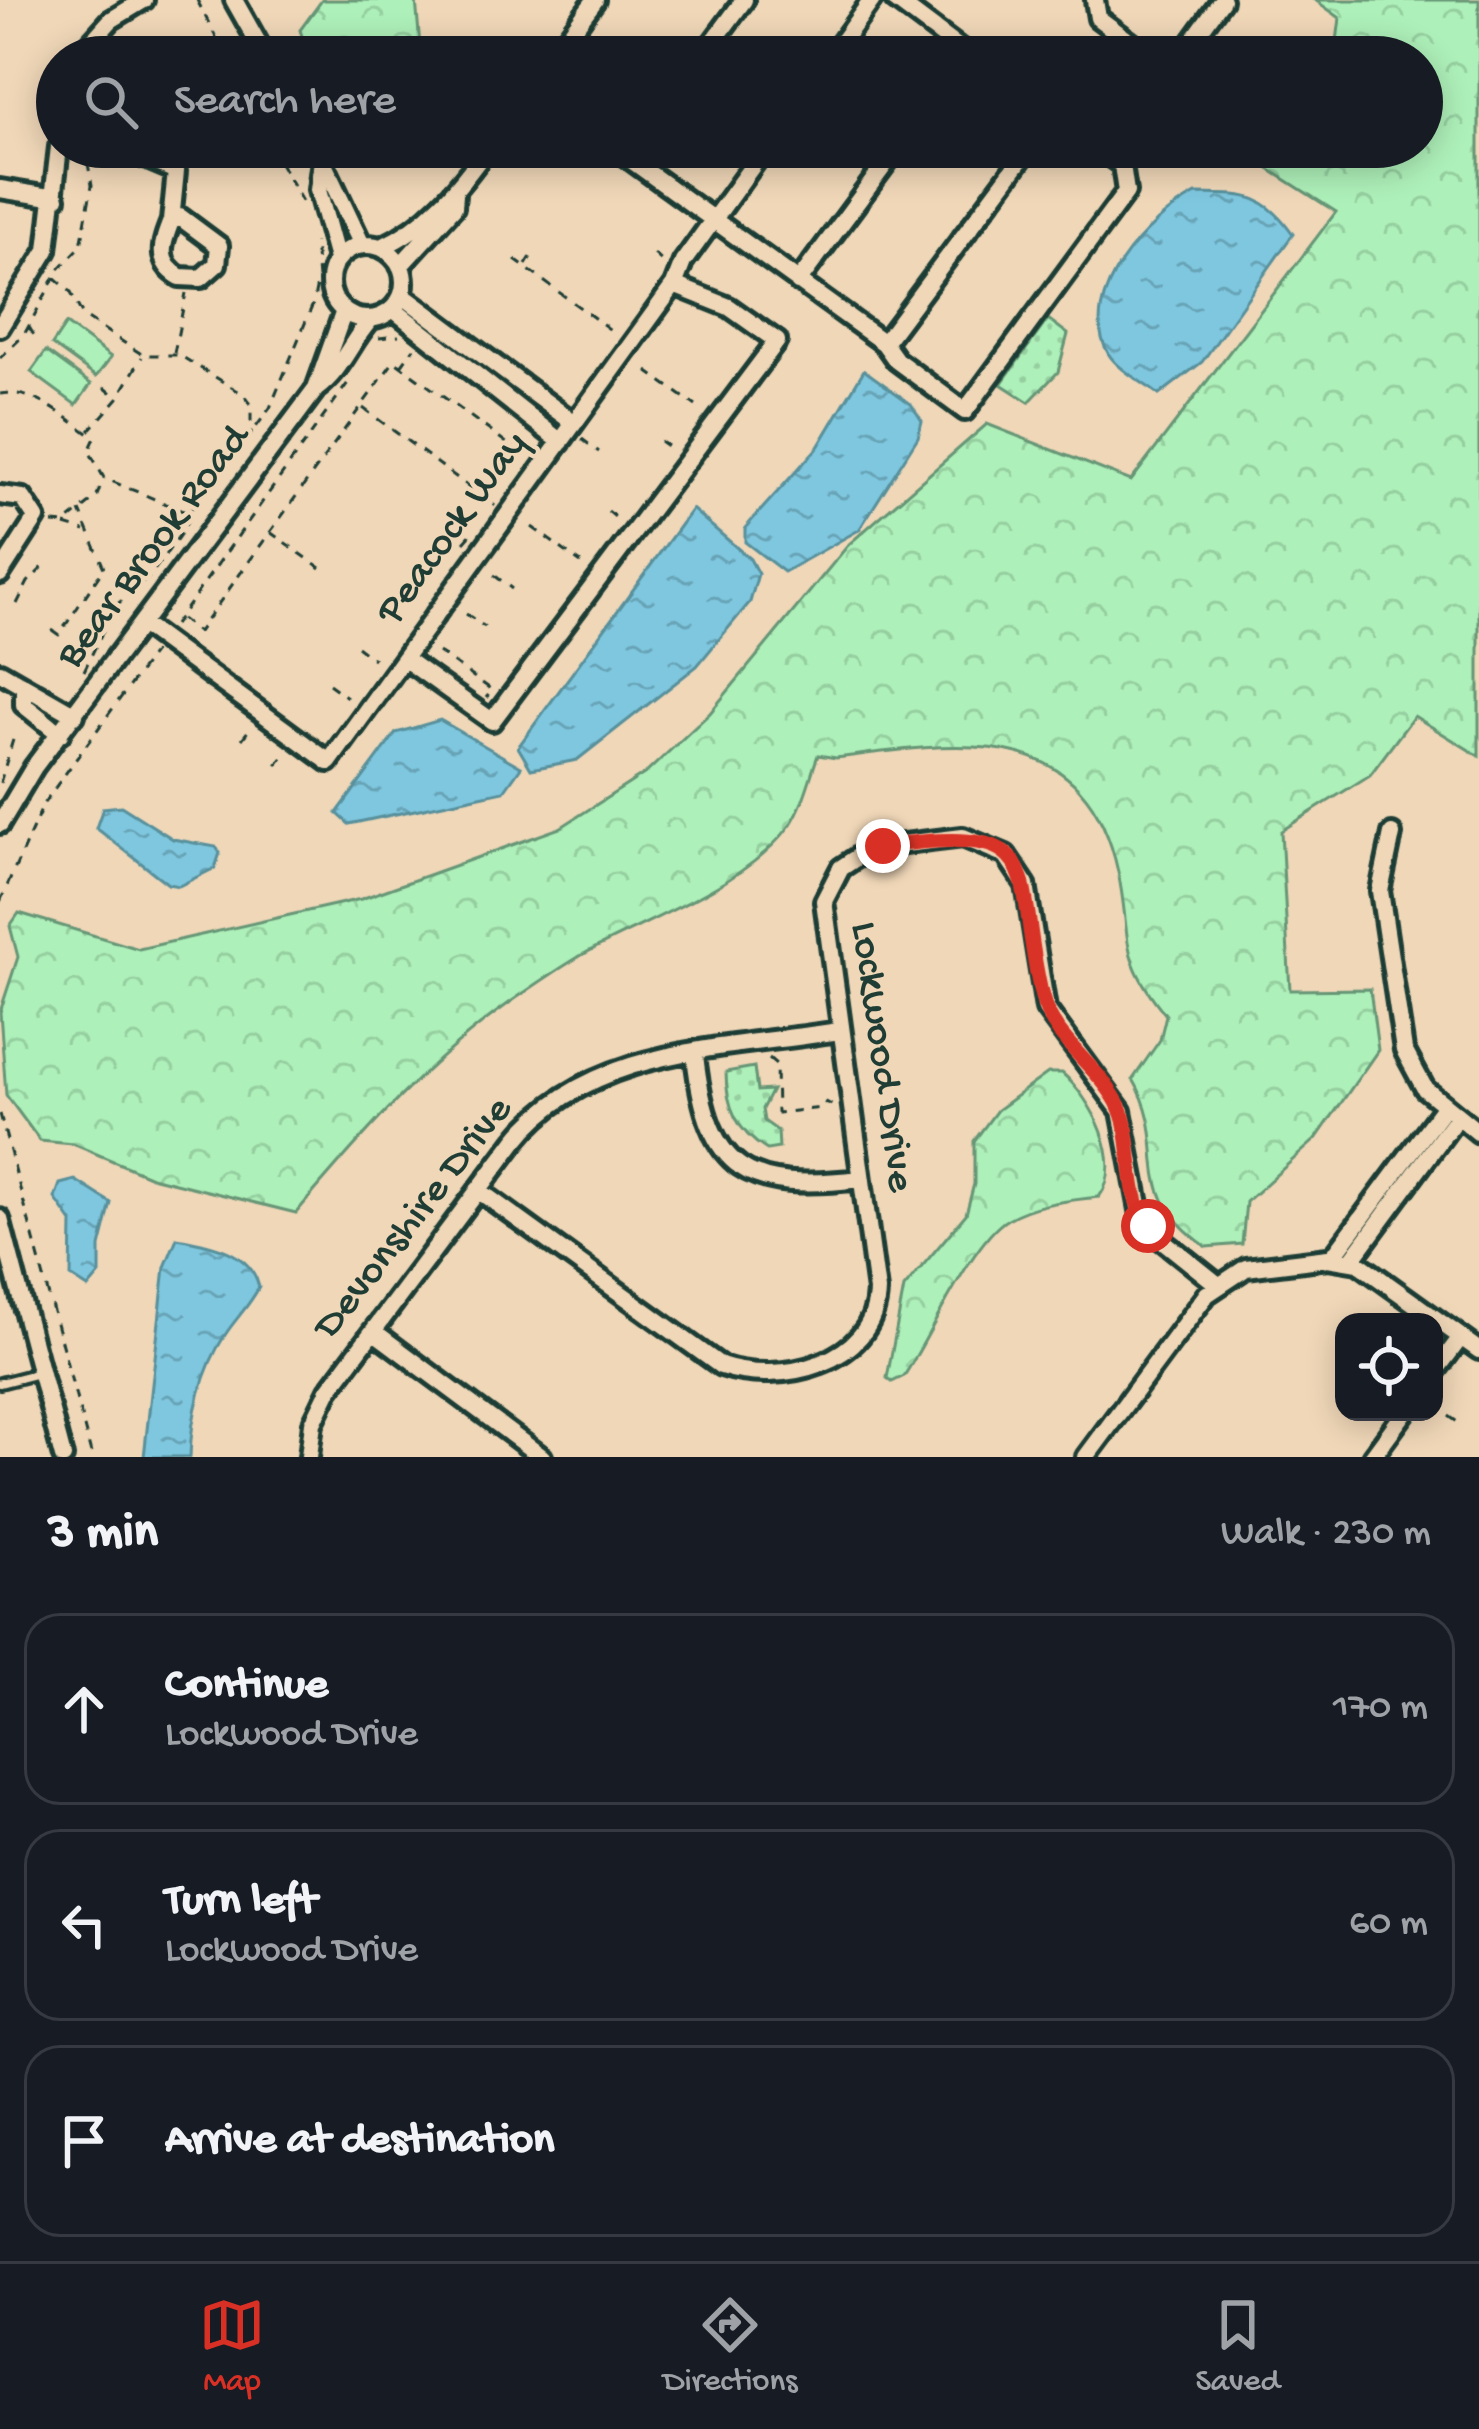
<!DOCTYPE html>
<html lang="en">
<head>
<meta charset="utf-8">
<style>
  :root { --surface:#171b24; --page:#20242c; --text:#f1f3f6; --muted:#9ea1a6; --line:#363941; --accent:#d93025 }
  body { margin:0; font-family:"Gochi Hand",sans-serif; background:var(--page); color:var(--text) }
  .controls { position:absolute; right:36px; bottom:36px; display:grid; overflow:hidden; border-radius:24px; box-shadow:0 6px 30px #0003 }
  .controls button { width:108px; height:108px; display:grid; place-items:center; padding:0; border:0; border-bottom:3px solid var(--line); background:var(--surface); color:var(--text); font:60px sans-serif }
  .stop { position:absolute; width:36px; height:36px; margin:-27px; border:9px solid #d93025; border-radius:50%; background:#fff }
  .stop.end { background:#d93025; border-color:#fff; box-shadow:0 3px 12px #0008 }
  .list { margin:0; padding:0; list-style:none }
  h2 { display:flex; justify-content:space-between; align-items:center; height:156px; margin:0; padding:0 48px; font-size:51px }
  h2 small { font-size:39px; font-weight:400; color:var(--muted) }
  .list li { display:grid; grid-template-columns:78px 1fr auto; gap:36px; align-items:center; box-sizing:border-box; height:192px; margin:0 24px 24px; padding:0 24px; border:3px solid var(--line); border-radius:36px }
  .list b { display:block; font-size:45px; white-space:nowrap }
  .list p { margin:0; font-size:39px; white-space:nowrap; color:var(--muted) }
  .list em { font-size:39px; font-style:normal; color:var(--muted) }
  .icon { flex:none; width:66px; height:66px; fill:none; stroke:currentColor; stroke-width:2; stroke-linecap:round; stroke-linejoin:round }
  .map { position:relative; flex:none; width:1479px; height:1457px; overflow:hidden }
  .search { position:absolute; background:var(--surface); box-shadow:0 6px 30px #0003; left:36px; right:36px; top:36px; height:132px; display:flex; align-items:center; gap:30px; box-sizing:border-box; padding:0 42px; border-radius:66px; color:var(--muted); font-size:45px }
  .sheet { height:804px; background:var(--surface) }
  nav { display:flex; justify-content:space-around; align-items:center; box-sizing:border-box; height:168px; border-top:3px solid var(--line); background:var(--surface); font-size:33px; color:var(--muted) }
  nav a { display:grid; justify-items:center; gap:6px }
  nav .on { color:var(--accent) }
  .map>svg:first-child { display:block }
  .green { fill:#aef0b9; stroke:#669676; stroke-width:3 }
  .forest { fill:url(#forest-crowns); stroke:#669676; stroke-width:3 }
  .park { fill:url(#park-dots); stroke:#669676; stroke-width:3 }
  .water { fill:url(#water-ripples); stroke:#58909b; stroke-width:3 }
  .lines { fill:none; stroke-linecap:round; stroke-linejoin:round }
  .service-casing { stroke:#1f3d34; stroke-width:16 }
  .minor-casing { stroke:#1f3d34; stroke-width:26 }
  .path { stroke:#1f3d34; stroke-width:3; stroke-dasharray:9 9; stroke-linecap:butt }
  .service { stroke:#f0d7b8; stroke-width:8 }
  .minor { stroke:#f0d7b8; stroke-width:16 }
  .route { stroke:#d93025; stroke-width:15 }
  .labels { text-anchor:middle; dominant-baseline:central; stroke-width:9; stroke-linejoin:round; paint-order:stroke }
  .street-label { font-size:42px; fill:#1f3d34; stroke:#f0d7b8 }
</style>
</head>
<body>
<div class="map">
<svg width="1479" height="1457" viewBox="0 0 1479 1457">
  <defs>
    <pattern id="forest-crowns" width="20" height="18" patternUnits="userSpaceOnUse" patternTransform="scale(3)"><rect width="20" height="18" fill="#aef0b9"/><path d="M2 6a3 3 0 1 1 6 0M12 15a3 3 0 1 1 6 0" fill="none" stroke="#95cfa0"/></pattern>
    <pattern id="park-dots" width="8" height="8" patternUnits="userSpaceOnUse" patternTransform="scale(3)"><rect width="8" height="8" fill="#aef0b9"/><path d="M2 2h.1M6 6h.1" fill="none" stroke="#95cfa0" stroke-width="1.8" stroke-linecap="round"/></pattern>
    <pattern id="water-ripples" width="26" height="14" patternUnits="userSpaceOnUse" patternTransform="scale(3)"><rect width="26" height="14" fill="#7ec7df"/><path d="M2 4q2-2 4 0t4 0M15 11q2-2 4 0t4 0" fill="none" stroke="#67a3b6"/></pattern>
  </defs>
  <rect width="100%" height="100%" fill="#f0d7b8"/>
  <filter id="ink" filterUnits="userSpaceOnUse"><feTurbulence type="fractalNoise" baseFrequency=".00833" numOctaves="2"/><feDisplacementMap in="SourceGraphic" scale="24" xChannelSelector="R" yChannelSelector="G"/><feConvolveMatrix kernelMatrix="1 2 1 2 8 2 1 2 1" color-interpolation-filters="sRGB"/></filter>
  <g filter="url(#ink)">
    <path class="green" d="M66,324L111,357L96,377L52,345Z
      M46,351L91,384L76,405L31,372Z"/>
    <path class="forest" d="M322,0H416L421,57H309L300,30Z
      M1315,0H1479V756L1414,716L1370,775L1281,831L1290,990L1370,989L1378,1050L1316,1139L1246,1202L1242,1244L1207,1247C1125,1190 1174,1149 1133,1079L1160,1040L1166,1015C1117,956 1132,939 1118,872C1085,717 956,743 836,758L818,755C810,777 804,804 791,824C747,886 646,919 582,955C558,969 535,985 512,1001C428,1060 362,1135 296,1213L151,1177L73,1144L40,1141L6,1095L0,1012L18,957L10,926L19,913L139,949L361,899L560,828L647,772L710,713L849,544L987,424L1131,481L1336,212L1261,164L1272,147H1422V57H1335L1340,18Z
      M1048,1073H1062C1091,1098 1126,1162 1099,1197C1067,1201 1036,1203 1008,1219C972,1240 929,1339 904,1376L892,1382L887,1378L904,1288L966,1214L974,1184V1141L997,1110Z"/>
    <path class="park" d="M1048,319L1068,334L1058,372L1029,402L1001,384Z
      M754,1067L757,1091L772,1090L762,1109L764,1121L778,1131L779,1148L767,1150C737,1132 726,1106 726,1072Z"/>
    <path class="water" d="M1196,194C1244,195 1263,191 1293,234L1202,362L1159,395C1144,383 1117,369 1108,353C1076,295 1148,219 1196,194Z
      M864,370L911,404L922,421L918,437L859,530L784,572L745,542V528L818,447Z
      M692,509L750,559L758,574L750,602L697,666L577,760L531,769L518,747Z
      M440,720L521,767L504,791L349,824L337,813L396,733Z
      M121,806L173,839L216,847L220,853L215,868L179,886L168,884L96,828L103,808Z
      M75,1180L111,1203L100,1247V1274L88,1288L71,1277L72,1222L55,1198L60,1184Z
      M177,1238C210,1244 251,1251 259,1287C250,1305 236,1318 225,1335C202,1370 191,1416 190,1457H144L165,1267Z"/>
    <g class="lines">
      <g class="service-casing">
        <path id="service" d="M127,57L139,48
          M0,1383L39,1373"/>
      </g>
      <g class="minor-casing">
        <path id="minor" d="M234,0L266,57
          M895,0L971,57
          M1095,0L1098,18L1150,57
          M78,57L111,20L144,0
          M553,57L595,0
          M702,57L744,0
          M831,57L872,0
          M1100,57L1118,33
          M1181,57L1222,0
          M119,147L176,171L171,221
          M316,147L322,160L318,190L337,259
          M613,147L884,343L896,360L965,411L1126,192L1122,165L1097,147
          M322,160L362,245
          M0,189L56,198
          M180,217L219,246L217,264L201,278L180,277C155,262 162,244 171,221Z
          M330 282a37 37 0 1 1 74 0a37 37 0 1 1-74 0Z
          M382,247C428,226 459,188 488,147
          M400,266L454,207L455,194
          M798,282L898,147
          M402,295L574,423
          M393,309L561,442
          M0,327L47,250L59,147
          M884,343L1030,147
          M316,389L344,311
          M0,495L23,498L36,518L0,574
          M144,626L329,762L674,285L683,262L766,147
          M405,659L492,721L777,341L729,307L674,285
          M0,672L75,715
          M24,690V705L60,734
          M0,824L34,767L316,389C342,370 349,344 370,320
          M1392,834L1380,891L1404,1050L1425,1089L1479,1133
          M695,1055C708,1173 747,1192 861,1179
          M478,1190L721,1366C780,1386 875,1364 877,1291L824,901L841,868L871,848L963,837L1006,855L1026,885L1046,1009L1121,1111L1141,1215L1157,1236L1217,1284
          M0,1219L63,1457
          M1332,1258L1444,1107
          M1351,1261L1457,1117
          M373,1331L542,1457
          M1434,1373L1461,1337
          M309,1457L313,1423L329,1390L515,1141C590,1046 728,1049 839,1031
          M1086,1457L1207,1294L1246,1268L1328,1258L1358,1263L1479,1350
          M1372,1457L1405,1412"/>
      </g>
      <path class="path" d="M197,0L226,57
        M271,147L304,205
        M654,254L664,263
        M515,260L616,334
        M526,265L532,255
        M55,278L70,291L83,316L143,355H179L243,394L251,404V435
        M29,327L37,340
        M379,338L399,336
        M174,353L186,293
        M0,358L24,335L59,269L81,246L92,185L86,153
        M401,366L414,348
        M647,371L696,406
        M104,387L116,397
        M0,394C35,388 70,421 95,438L89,451L104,478L188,513
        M363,408L495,506
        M89,431L118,398L142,357
        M582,439L599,452
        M660,441L667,446
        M608,511L615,517
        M53,523L64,524L96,498L104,478
        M65,525L85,531
        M532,527L581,563
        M270,532L321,568
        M464,542L473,532
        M494,575L512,589
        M17,604L28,582L45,565
        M466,614L485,627
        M181,619L198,632L394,361L526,457
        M174,625L350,380
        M52,630L59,635L104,568L80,511
        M357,646L374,659
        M438,652L492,690L486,698
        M84,671L114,607L150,576L184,529L206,472L241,448L270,408L313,304L318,279L315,242
        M329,684L347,697
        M242,739L248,731
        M277,765L283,757
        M0,783L15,733
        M0,902L44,803L154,652
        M769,1058L776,1064L777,1113L822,1108L826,1102L835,1107
        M0,1114L92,1457
        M1434,1406L1462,1425"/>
      <use href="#service" class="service"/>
      <use href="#minor" class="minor"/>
    </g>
  </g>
  <g class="lines" filter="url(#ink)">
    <path class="route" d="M883,846C1054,824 1011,866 1042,997C1052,1039 1097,1065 1117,1102C1137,1140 1123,1189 1148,1226"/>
  </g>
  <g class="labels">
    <g class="street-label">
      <text transform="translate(454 529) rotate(-54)">Peacock Way</text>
      <text transform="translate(155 548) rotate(-53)">Bear Brook Road</text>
      <text transform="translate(880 1057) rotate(82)">Lockwood Drive</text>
      <text transform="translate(415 1219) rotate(-52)">Devonshire Drive</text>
    </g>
  </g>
</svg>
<div class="controls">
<button><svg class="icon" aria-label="locate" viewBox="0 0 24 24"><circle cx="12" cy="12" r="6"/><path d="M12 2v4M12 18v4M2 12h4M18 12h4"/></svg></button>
</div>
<div class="stop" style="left:1148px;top:1226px"></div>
<div class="stop end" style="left:883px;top:846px"></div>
<div class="search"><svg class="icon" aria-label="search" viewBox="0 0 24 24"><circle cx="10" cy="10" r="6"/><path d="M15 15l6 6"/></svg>Search here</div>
</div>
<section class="sheet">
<h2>3 min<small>Walk · 230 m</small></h2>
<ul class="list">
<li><svg class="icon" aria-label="ahead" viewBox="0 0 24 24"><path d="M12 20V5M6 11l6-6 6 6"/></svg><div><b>Continue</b><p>Lockwood Drive</p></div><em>170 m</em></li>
<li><svg class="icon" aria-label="left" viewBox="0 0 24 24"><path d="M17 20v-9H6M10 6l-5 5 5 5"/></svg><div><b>Turn left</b><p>Lockwood Drive</p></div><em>60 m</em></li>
<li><svg class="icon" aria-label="arrive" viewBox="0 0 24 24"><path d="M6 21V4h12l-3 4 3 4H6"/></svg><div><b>Arrive at destination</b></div></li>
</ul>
</section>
<nav>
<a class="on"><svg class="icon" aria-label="map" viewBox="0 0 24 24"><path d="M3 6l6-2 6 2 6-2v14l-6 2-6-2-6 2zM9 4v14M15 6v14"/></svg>Map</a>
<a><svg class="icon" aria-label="directions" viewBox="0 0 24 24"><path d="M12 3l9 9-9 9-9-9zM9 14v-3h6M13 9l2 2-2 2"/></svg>Directions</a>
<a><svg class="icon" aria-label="saved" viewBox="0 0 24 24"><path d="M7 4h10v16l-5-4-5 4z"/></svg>Saved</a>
</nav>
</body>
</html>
